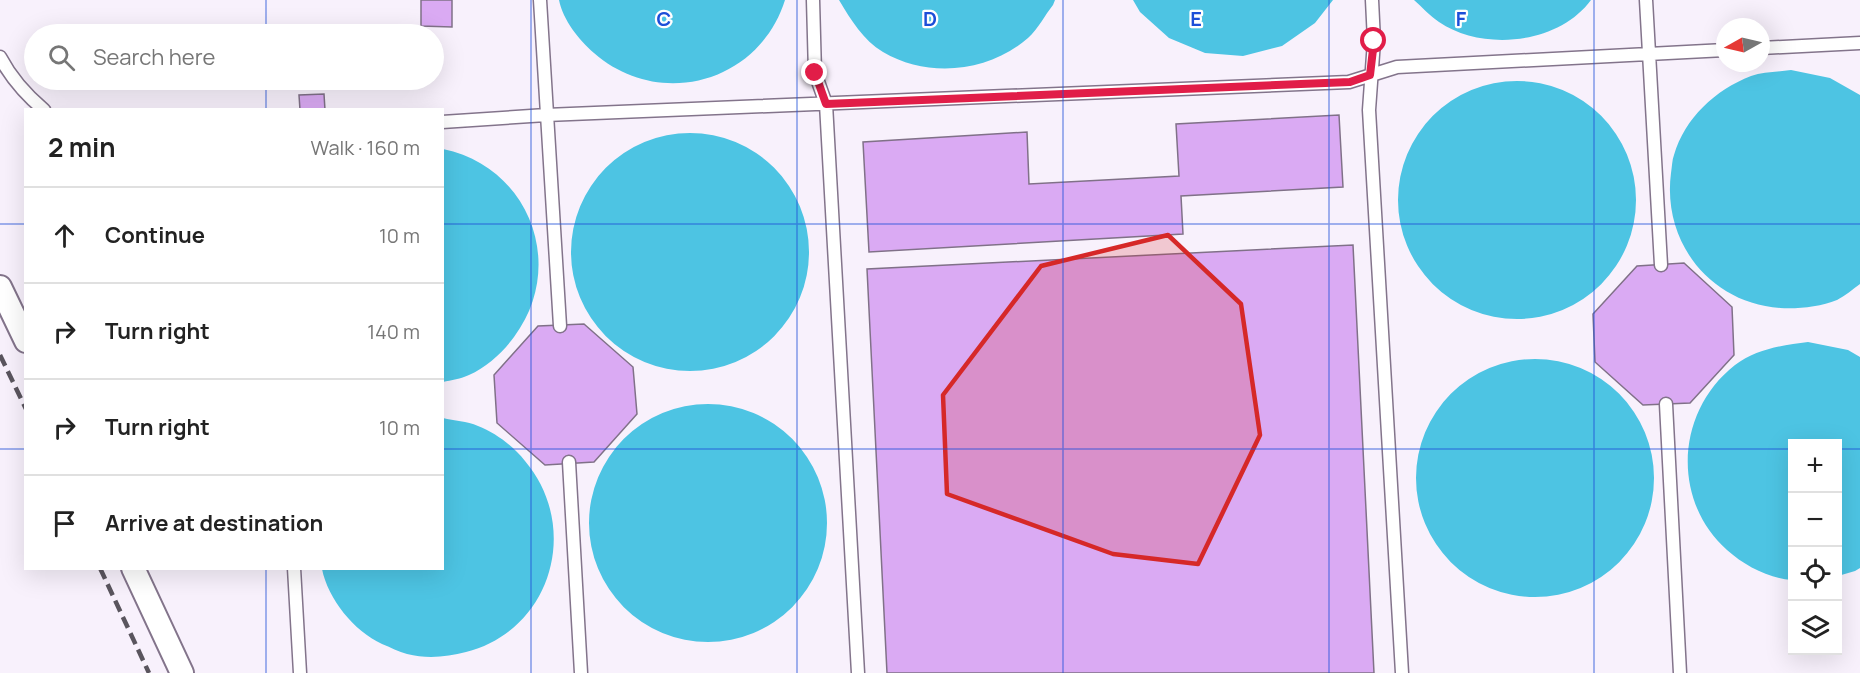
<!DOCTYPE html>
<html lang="en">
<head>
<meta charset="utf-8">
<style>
  :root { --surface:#fff; --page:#f2f2f2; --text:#222; --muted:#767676; --line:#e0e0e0 }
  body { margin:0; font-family:Manrope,sans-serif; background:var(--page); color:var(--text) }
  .controls { position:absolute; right:18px; bottom:18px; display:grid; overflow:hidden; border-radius:0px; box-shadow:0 6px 24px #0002 }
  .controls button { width:54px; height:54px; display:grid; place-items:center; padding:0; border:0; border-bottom:2px solid var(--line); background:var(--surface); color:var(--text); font:30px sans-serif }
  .compass { position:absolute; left:1716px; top:18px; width:54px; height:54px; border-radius:50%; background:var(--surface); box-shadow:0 6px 24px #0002; rotate:262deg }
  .stop { position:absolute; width:18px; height:18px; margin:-14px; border:4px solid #e11d48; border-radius:50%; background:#fff }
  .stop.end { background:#e11d48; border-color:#fff; box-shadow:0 2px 6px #0008 }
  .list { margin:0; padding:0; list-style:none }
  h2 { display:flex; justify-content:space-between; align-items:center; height:78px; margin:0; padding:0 24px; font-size:26px }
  h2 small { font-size:20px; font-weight:400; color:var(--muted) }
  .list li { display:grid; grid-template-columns:39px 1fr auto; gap:18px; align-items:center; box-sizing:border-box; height:96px; padding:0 24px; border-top:2px solid var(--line) }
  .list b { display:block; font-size:22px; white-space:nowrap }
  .list em { font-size:20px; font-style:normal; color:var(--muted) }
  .icon { flex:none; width:33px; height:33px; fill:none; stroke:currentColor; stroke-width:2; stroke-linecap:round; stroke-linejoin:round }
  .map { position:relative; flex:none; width:1860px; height:673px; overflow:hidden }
  .search { position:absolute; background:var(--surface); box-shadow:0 6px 24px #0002; left:24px; top:24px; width:420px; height:66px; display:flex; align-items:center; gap:15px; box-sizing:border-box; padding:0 21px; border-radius:33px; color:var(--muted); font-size:22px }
  .panel { position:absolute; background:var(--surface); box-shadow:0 6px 24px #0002; left:24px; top:108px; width:420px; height:462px; border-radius:0px }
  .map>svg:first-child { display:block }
  .water { fill:#4dc4e3 }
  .building { fill:#daaaf3; stroke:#807188; stroke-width:1.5 }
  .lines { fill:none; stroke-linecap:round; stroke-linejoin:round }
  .service-casing { stroke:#83748b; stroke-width:15 }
  .minor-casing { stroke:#83748b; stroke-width:26 }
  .service { stroke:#fff; stroke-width:12 }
  .minor { stroke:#fff; stroke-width:22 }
  .rail { stroke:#5a555e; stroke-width:4.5; stroke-dasharray:12 6; stroke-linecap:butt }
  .route { stroke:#e11d48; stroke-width:8 }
  .marked { fill:#d62828; fill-opacity:0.2; stroke:#d62828; stroke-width:4.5; stroke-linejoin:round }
  .grid { fill:none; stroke:#1d4ed8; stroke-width:1.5; stroke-opacity:0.55 }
  .grid-label { font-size:20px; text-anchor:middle; font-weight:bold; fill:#1d4ed8; stroke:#fff; stroke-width:4.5; stroke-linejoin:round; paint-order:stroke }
</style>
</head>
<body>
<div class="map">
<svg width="1860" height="673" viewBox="0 0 1860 673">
  <rect width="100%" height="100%" fill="#f8f1fc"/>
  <path class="water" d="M559,0H785C759,83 659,110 594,53C579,40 563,20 559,0Z
    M839,0H1055L1053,5C1045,15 1038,29 1028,38C989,72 929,79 883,52C863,40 851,20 839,0Z
    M1133,0H1333L1315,23L1282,46L1243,56L1205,53L1169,38L1140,12Z
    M1414,0H1591C1559,44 1483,52 1439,22C1430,16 1422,7 1414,0Z
    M1791,70L1830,78L1860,95V284C1853,289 1845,296 1837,300C1820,307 1798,309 1780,308C1710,303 1662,242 1671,173C1672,167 1672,160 1674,155C1685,118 1715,90 1751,76C1763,72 1778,72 1791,70Z
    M1398 200a119 119 0 1 1 238 0a119 119 0 1 1-238 0Z
    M571 252a119 119 0 1 1 238 0a119 119 0 1 1-238 0Z
    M443,149C530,167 567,266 514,337C503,352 487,367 469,375C461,379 451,380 443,382Z
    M1808,342L1848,350L1860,357V568L1855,571L1838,576V444H1792V580C1768,578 1745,566 1727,550C1671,500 1676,411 1735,365C1756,349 1783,345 1808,342Z
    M1416 478a119 119 0 1 1 238 0a119 119 0 1 1-238 0Z
    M589 523a119 119 0 1 1 238 0a119 119 0 1 1-238 0Z
    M443,418C454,421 467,421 478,426C496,433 513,446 525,461C581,527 552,630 466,652C447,657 427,659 407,654C399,652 390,647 382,644C354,631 328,599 322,569L442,568Z"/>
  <path class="building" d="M421,0H452V27L421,26Z
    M324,94L325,110H300L299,95Z
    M1339,115L1343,187L1181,196L1183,234L869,252L863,142L1027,132L1029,184L1179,176L1176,124Z
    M1353,245L1374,673H887L867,269Z
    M1684,263L1732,307L1734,355L1690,403L1643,405L1595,362L1593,314L1637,266Z
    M584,324L633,367L637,414L594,462L545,465L497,423L494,375L538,326Z"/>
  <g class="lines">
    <g class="service-casing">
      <path id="service" d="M540,0L560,326
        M813,0L815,73L826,104L858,673
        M1372,0L1374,41L1369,110L1402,673
        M1646,0L1661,265
        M1761,48L1860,43
        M0,57C11,78 25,94 44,110
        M442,122L546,115L1349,82L1397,67L1725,50
        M1666,404L1680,673
        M569,462L581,673
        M294,568L300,673"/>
    </g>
    <g class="minor-casing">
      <path id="minor" d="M0,287L26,341
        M133,568L182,673"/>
    </g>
    <use href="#service" class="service"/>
    <use href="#minor" class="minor"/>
    <path class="rail" d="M0,355L26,409
      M100,568L149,673"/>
  </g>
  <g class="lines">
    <path class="route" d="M815,73L826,104L1350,82L1370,75L1374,41"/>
  </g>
  <path class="marked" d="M1168,235L1241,304L1260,435L1198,564L1113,554L947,494L943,395L1041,266Z"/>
  <path class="grid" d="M266,0V34M531,0V673M797,0V673M1063,0V673M1329,0V673M1594,0V673M266,80V110M0,224H26M442,224H1860M0,449H26M442,449H1792M1838,449H1860M266,568V673"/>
  <g class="grid-label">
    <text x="664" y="26">C</text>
    <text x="930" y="26">D</text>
    <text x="1196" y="26">E</text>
    <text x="1461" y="26">F</text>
  </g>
</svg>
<div class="controls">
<button>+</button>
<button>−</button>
<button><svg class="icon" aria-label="locate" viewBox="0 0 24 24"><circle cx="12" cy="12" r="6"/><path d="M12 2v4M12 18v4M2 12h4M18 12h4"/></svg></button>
<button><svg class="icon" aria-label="layers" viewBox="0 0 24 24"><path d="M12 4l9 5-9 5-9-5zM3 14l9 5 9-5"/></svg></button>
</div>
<svg class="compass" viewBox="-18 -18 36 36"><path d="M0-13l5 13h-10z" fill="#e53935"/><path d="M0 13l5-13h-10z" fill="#767676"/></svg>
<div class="stop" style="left:1374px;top:41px"></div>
<div class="stop end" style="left:815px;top:73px"></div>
<div class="search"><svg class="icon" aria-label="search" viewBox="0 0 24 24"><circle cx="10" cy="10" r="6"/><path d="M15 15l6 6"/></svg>Search here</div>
<section class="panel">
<h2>2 min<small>Walk · 160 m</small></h2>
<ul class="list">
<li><svg class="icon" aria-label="ahead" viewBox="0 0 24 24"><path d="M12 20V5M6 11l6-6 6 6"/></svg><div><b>Continue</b></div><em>10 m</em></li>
<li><svg class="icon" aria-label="right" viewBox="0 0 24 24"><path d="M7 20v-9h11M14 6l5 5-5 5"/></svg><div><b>Turn right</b></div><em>140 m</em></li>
<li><svg class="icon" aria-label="right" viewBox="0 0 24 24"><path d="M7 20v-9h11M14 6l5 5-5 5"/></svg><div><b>Turn right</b></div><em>10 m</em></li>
<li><svg class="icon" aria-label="arrive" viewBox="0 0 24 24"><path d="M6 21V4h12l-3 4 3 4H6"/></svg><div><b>Arrive at destination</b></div></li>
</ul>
</section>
</div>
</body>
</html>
